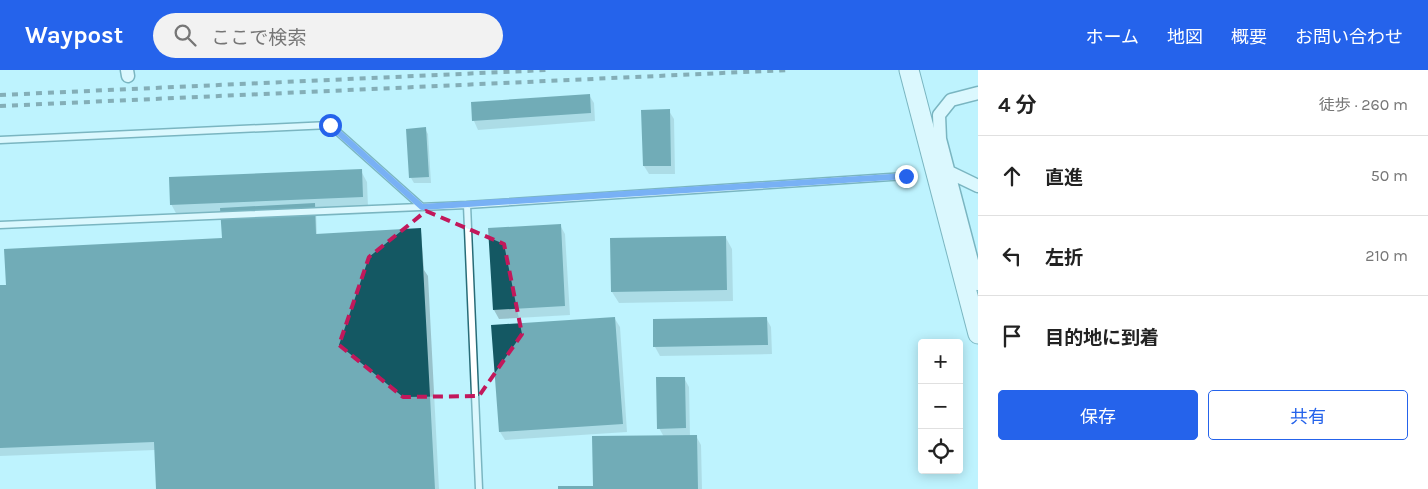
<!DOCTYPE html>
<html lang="ja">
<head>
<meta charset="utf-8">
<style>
  :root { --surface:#fff; --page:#f2f2f2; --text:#222; --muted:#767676; --line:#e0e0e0; --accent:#2563eb }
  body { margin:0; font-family:Karla,"Noto Sans JP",sans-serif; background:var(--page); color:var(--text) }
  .controls { position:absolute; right:15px; bottom:15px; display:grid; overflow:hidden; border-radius:5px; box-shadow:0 2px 12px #0003 }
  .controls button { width:45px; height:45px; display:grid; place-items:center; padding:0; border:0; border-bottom:1px solid var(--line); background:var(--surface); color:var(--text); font:25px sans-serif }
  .stop { position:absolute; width:15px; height:15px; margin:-11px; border:4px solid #2563eb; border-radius:50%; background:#fff }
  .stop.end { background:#2563eb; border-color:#fff; box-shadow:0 1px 5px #0008 }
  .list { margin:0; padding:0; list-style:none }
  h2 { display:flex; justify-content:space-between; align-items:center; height:65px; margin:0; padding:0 20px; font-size:21px }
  h2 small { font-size:16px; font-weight:400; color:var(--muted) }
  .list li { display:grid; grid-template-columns:32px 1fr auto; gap:15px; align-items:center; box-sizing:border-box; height:80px; padding:0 20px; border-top:1px solid var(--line) }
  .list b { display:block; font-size:19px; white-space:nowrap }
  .list em { font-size:16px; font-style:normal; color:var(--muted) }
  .actions { display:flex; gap:10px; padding:15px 20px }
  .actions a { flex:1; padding:11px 0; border:1px solid var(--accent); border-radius:5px; text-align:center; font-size:18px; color:var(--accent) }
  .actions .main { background:var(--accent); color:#fff }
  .icon { flex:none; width:28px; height:28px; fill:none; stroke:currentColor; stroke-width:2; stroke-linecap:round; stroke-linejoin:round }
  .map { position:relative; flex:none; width:978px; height:419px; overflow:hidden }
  header { display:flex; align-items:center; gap:30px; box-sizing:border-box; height:70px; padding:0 25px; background:var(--accent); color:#fff }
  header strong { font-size:24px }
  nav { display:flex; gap:28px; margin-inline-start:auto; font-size:18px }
  .search { width:350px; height:45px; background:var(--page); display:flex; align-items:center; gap:12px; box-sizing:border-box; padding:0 18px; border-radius:28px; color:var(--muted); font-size:19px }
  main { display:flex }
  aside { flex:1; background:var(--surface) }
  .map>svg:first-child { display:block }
  .shadow { fill:#0003 }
  .building { fill:#145863 }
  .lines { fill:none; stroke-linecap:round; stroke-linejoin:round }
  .lane-casing { stroke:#286c78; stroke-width:9 }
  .street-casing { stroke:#286c78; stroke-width:15 }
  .secondary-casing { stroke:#286c78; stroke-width:21 }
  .lane { stroke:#fff; stroke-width:6 }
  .street { stroke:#fff; stroke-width:12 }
  .secondary { stroke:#fff; stroke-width:19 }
  .rail { stroke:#3e5c62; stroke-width:4; stroke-dasharray:6 6; stroke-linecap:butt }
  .route { stroke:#2563eb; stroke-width:6 }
  .marked { fill:none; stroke:#c2185b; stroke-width:4; stroke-dasharray:10 6; stroke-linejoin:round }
</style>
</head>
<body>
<header>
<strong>Waypost</strong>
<div class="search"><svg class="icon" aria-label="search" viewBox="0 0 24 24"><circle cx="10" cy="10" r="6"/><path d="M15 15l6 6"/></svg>ここで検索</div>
<nav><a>ホーム</a><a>地図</a><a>概要</a><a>お問い合わせ</a></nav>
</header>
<main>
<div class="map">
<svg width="978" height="419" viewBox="0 0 978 419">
  <rect width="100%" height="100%" fill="#bef3fe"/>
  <path class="shadow" d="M589,25L594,33L595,51L478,60L474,51L472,33Z
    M669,41L674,49L675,104H649L644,96Z
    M425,59L428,64L431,113H414L411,108Z
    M361,101L367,112L368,137L316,140L317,165L420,160L421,162L424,200L428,206L439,419H157L155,380L0,386V217L223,170L221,143L177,145L171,134Z
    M560,155L565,164L570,245L499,249L494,240L489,159Z
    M726,168L732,179L733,231L619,233L612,222Z
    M766,248L771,257L772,284L660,286L655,277L654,250Z
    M615,249L620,257L627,362L505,370L500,362Z
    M684,308L689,317L690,366H696L701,375L702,419H560L594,417L664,367L659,358Z"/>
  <path class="building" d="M590,24L591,43L472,51L471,32Z
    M670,39L671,96H643L641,40Z
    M426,57L429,107L409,108L406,59Z
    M362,99L363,127L170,135L169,107Z
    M315,133L316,164L421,158L435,419H156L154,372L0,378V215H6L4,179L222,168L220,138Z
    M561,154L565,236L493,240L488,158Z
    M726,166L727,220L611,222L610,168Z
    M615,247L623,354L499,362L491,255Z
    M767,247L768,275L653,277V249Z
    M656,307H685L686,358L657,359Z
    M697,365L698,419H558V416H593L592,366Z"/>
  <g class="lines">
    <g class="lane-casing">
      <path id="lane" d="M0,70L330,55L422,137
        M0,155L467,135
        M479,419L467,135L906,106"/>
    </g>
    <g class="street-casing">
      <path id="street" d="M127,0L128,6
        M978,23L951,30L939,45L940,69L978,214
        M949,102L978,116"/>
    </g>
    <g class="secondary-casing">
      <path id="secondary" d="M909,0L978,264"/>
    </g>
    <use href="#lane" class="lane"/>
    <use href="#street" class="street"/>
    <use href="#secondary" class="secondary"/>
    <path class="rail" d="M0,25L547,0
      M0,36L788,0"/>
  </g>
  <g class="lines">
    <path class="route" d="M330,55L422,137L906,106"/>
  </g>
  <path d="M0 0H978V419H0ZM426,141L504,174L522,264L479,326L403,327L339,275L369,187Z" fill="#bef3fe" fill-opacity=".55" fill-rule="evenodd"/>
  <path class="marked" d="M426,141L504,174L522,264L479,326L403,327L339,275L369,187Z"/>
</svg>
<div class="controls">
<button>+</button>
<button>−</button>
<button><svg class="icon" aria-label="locate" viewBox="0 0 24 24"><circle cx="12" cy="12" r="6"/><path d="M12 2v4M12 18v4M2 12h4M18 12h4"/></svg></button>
</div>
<div class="stop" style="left:330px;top:55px"></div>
<div class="stop end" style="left:906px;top:106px"></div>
</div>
<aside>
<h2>4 分<small>徒歩 · 260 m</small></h2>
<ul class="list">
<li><svg class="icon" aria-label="ahead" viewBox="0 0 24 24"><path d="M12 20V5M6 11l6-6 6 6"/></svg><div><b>直進</b></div><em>50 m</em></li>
<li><svg class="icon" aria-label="left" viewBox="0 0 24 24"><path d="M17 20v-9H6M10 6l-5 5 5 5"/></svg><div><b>左折</b></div><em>210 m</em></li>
<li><svg class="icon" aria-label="arrive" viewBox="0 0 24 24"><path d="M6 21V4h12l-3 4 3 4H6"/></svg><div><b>目的地に到着</b></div></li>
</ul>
<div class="actions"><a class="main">保存</a><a>共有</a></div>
</aside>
</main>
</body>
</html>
